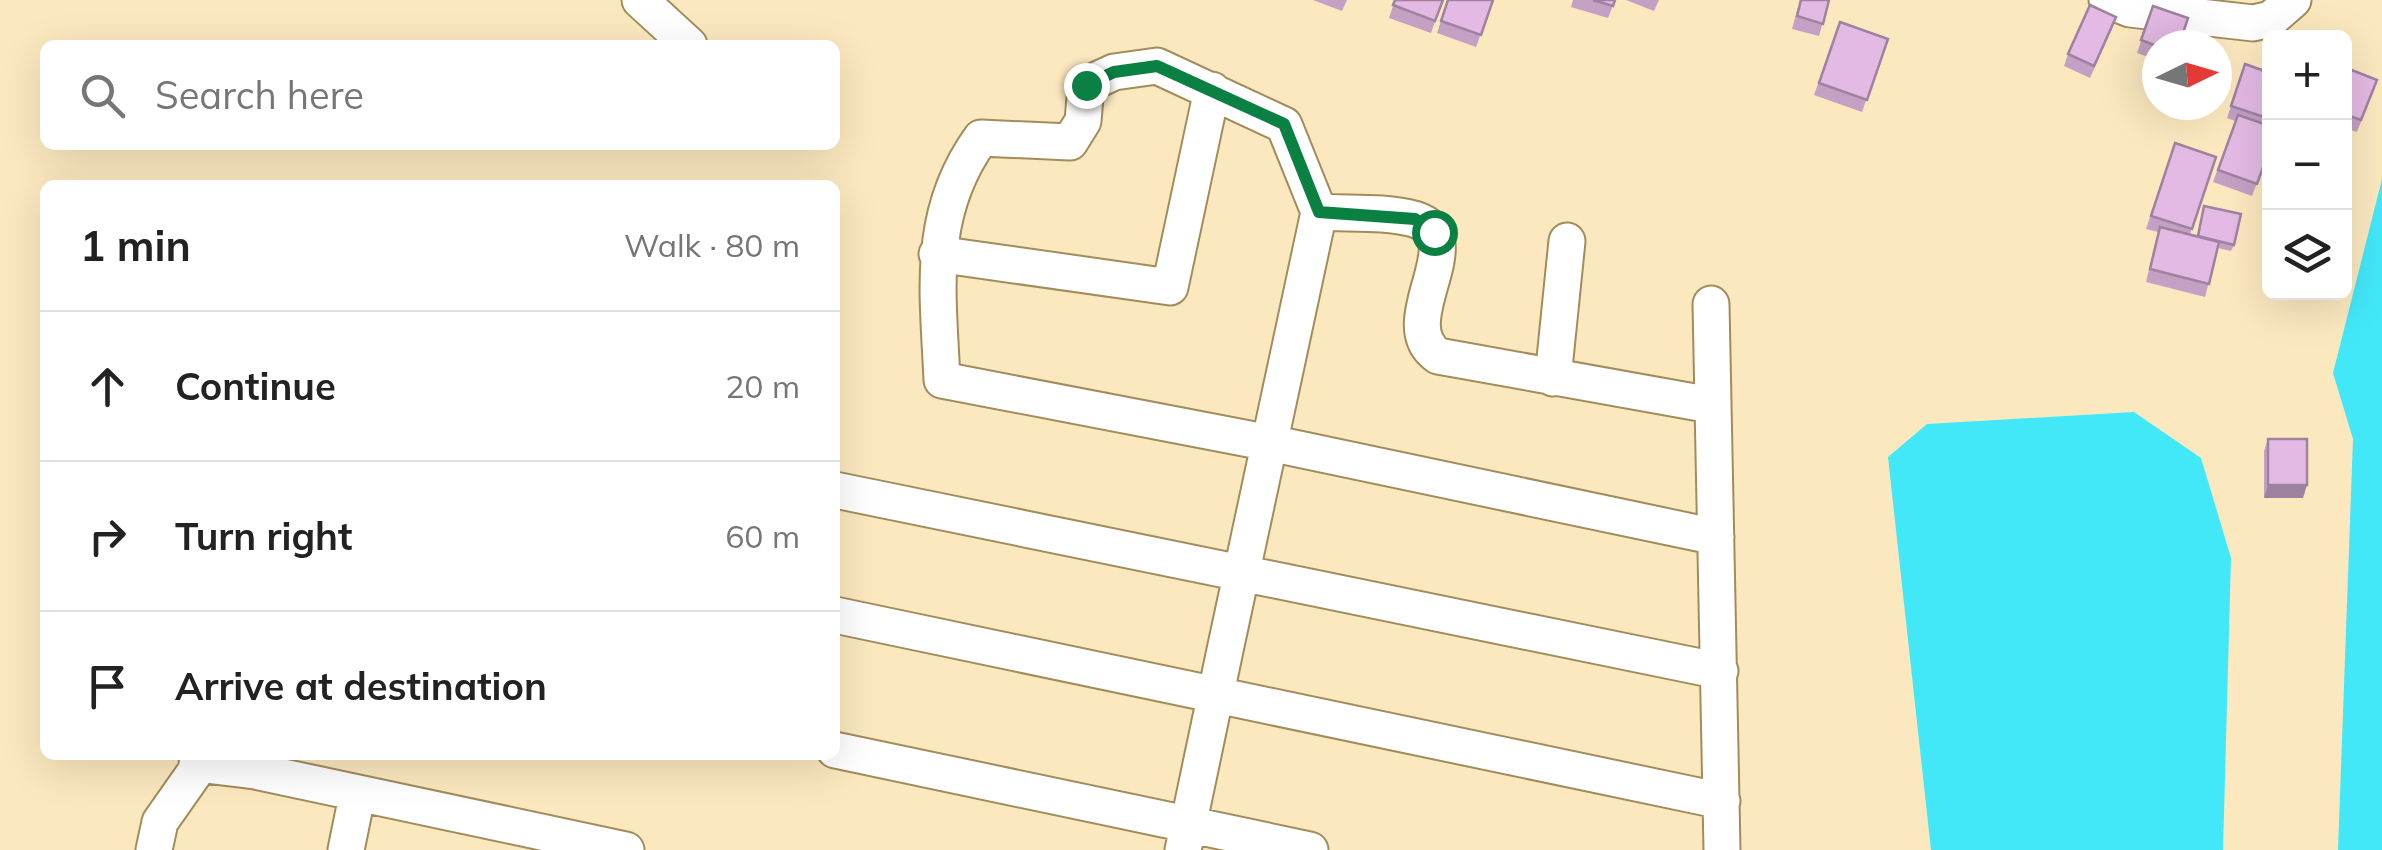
<!DOCTYPE html>
<html lang="en">
<head>
<meta charset="utf-8">
<style>
  :root { --surface:#fff; --page:#f2f2f2; --text:#222; --muted:#767676; --line:#e0e0e0 }
  body { margin:0; font-family:Mulish,sans-serif; background:var(--page); color:var(--text) }
  .controls { position:absolute; right:30px; top:30px; display:grid; overflow:hidden; border-radius:15px; box-shadow:0 10px 40px #0002 }
  .controls button { width:90px; height:90px; display:grid; place-items:center; padding:0; border:0; border-bottom:2px solid var(--line); background:var(--surface); color:var(--text); font:50px sans-serif }
  .compass { position:absolute; left:2142px; top:30px; width:90px; height:90px; border-radius:50%; background:var(--surface); box-shadow:0 10px 40px #0002; rotate:85deg }
  .stop { position:absolute; width:30px; height:30px; margin:-22px; border:8px solid #0b8043; border-radius:50%; background:#fff }
  .stop.end { background:#0b8043; border-color:#fff; box-shadow:0 2px 10px #0008 }
  .list { margin:0; padding:0; list-style:none }
  h2 { display:flex; justify-content:space-between; align-items:center; height:130px; margin:0; padding:0 40px; font-size:42px }
  h2 small { font-size:32px; font-weight:400; color:var(--muted) }
  .list li { display:grid; grid-template-columns:65px 1fr auto; gap:30px; align-items:center; box-sizing:border-box; height:150px; padding:0 40px; border-top:2px solid var(--line) }
  .list b { display:block; font-size:38px; white-space:nowrap }
  .list em { font-size:32px; font-style:normal; color:var(--muted) }
  .icon { flex:none; width:55px; height:55px; fill:none; stroke:currentColor; stroke-width:2; stroke-linecap:round; stroke-linejoin:round }
  .map { position:relative; flex:none; width:2382px; height:850px; overflow:hidden }
  .search { position:absolute; background:var(--surface); box-shadow:0 10px 40px #0002; left:40px; top:40px; width:800px; height:110px; display:flex; align-items:center; gap:25px; box-sizing:border-box; padding:0 35px; border-radius:15px; color:var(--muted); font-size:38px }
  .panel { position:absolute; background:var(--surface); box-shadow:0 10px 40px #0002; left:40px; top:180px; width:800px; height:580px; border-radius:15px }
  .map>svg:first-child { display:block }
  .water { fill:#42e8f8 }
  .lines { fill:none; stroke-linecap:round; stroke-linejoin:round }
  .minor-casing { stroke:#a38c5b; stroke-width:39 }
  .minor { stroke:#fff; stroke-width:35 }
  .wall { fill:#c3a0c4 }
  .shaded-wall { fill:#9f82a0 }
  .building { fill:#e3bae4; stroke:#9f82a0; stroke-width:2.5 }
  .route { stroke:#0b8043; stroke-width:12 }
</style>
</head>
<body>
<div class="map">
<svg width="2382" height="850" viewBox="0 0 2382 850">
  <rect width="100%" height="100%" fill="#fbe8bf"/>
  <path class="water" d="M2382,179V850H2338L2353,439L2333,373Z
    M2134,412L2201,458L2231,558L2223,850H1931L1888,457L1927,424Z"/>
  <g class="lines">
    <g class="minor-casing">
      <path id="minor" d="M640,0L689,45
        M2107,0L2130,9L2253,23L2271,19L2293,0
        M1319,212C1348,214 1385,211 1414,219C1476,238 1389,322 1438,356L1711,405
        M937,254L1170,287L1212,90
        M1711,304L1722,850
        M1553,378L1567,241
        M835,490L1720,671
        M835,615L1722,801
        M835,750L1310,850
        M197,764L255,771L626,850
        M154,850L160,822L207,755
        M346,850L357,796
        M1183,850C1227,637 1274,424 1319,212L1284,125L1157,66L1114,72L1086,85L1083,121L1070,142L981,138C926,214 938,291 942,380L1270,443L1716,537"/>
    </g>
    <use href="#minor" class="minor"/>
  </g>
  <path class="wall" d="M1313,0H1347L1342,11Z
    M1395,0H1443L1431,33L1389,18Z
    M1448,0H1493L1476,47L1437,33Z
    M1573,0H1615L1608,18L1571,7Z
    M1626,0H1659L1654,11Z
    M1800,0H1829L1819,36L1792,29Z
    M2153,6L2157,45V60L2137,53Z
    M1840,22L1888,39L1862,112L1814,95Z
    M2112,29L2090,78L2064,66L2068,54Z
    M2245,64L2270,73V148L2252,196L2213,182L2235,121L2227,118Z
    M2344,67L2377,80L2357,132L2344,128Z
    M2175,143L2216,157L2190,234L2197,236L2204,206L2234,245L2231,251L2218,248L2205,297L2146,282L2158,232L2146,229Z
    M2268,439L2303,498H2264V451Z"/>
  <path class="shaded-wall" d="M2268,485H2307L2303,498H2264Z"/>
  <path class="building" d="M1395,0H1443L1435,21L1393,5Z
    M1448,0H1493L1481,35L1441,21Z
    M1593,0H1615L1613,6Z
    M1801,0H1829L1823,24L1797,16Z
    M2090,5L2116,17L2094,66L2068,54Z
    M2153,6L2188,18L2179,45L2157,46L2141,40Z
    M1840,22L1888,39L1867,100L1819,83Z
    M2245,64L2270,73V119L2231,106Z
    M2344,67L2377,80L2361,120L2344,114Z
    M2238,115L2270,126V148L2257,184L2218,170Z
    M2175,143L2216,157L2192,229L2151,216Z
    M2204,206L2241,214L2234,245L2198,236Z
    M2160,227L2219,242L2209,284L2150,269Z
    M2268,439H2307V485H2268Z"/>
  <g class="lines">
    <path class="route" d="M1086,85L1114,72L1157,66L1284,124L1319,212L1415,219L1434,232"/>
  </g>
</svg>
<div class="controls">
<button>+</button>
<button>−</button>
<button><svg class="icon" aria-label="layers" viewBox="0 0 24 24"><path d="M12 4l9 5-9 5-9-5zM3 14l9 5 9-5"/></svg></button>
</div>
<svg class="compass" viewBox="-18 -18 36 36"><path d="M0-13l5 13h-10z" fill="#e53935"/><path d="M0 13l5-13h-10z" fill="#767676"/></svg>
<div class="stop" style="left:1434px;top:232px"></div>
<div class="stop end" style="left:1086px;top:85px"></div>
<div class="search"><svg class="icon" aria-label="search" viewBox="0 0 24 24"><circle cx="10" cy="10" r="6"/><path d="M15 15l6 6"/></svg>Search here</div>
<section class="panel">
<h2>1 min<small>Walk · 80 m</small></h2>
<ul class="list">
<li><svg class="icon" aria-label="ahead" viewBox="0 0 24 24"><path d="M12 20V5M6 11l6-6 6 6"/></svg><div><b>Continue</b></div><em>20 m</em></li>
<li><svg class="icon" aria-label="right" viewBox="0 0 24 24"><path d="M7 20v-9h11M14 6l5 5-5 5"/></svg><div><b>Turn right</b></div><em>60 m</em></li>
<li><svg class="icon" aria-label="arrive" viewBox="0 0 24 24"><path d="M6 21V4h12l-3 4 3 4H6"/></svg><div><b>Arrive at destination</b></div></li>
</ul>
</section>
</div>
</body>
</html>
